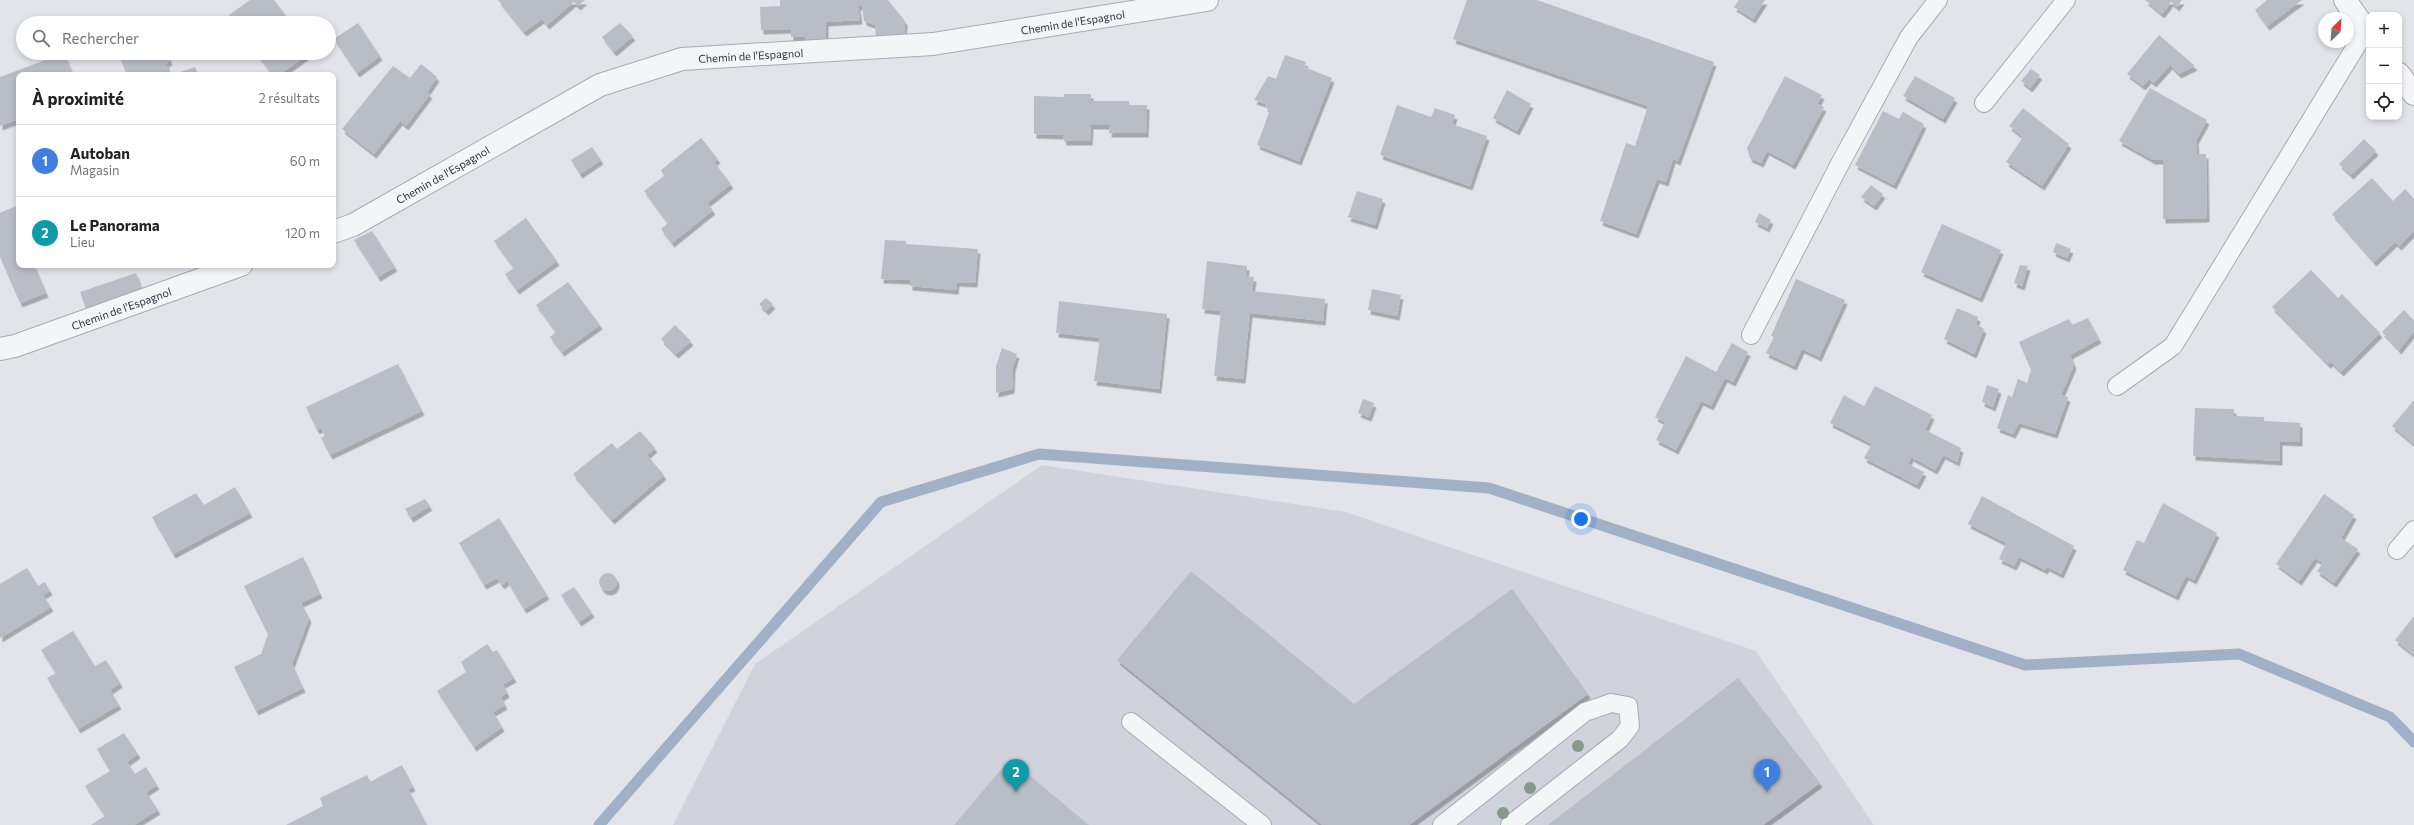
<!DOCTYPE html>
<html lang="fr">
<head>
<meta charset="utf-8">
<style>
  :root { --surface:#fff; --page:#f2f2f2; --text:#222; --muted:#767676; --line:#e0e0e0; --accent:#c3515d }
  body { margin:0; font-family:Commissioner,sans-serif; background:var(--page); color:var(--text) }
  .controls { position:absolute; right:12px; top:12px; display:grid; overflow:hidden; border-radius:8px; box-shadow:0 2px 6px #0003 }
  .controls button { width:36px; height:36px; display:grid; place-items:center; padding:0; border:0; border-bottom:1px solid var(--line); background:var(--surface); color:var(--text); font:20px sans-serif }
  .compass { position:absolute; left:2318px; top:12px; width:36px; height:36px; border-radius:50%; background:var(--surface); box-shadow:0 2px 6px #0003; rotate:25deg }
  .you { position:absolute; left:1581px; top:519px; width:14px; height:14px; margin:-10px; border:3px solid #fff; border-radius:50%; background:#1a73e8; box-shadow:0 0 0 6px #1a73e833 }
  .badge { display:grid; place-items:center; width:26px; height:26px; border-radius:50%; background:var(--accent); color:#fff; font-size:13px; font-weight:700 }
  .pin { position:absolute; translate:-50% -33px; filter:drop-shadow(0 1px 2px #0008) }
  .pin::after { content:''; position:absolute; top:21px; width:14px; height:12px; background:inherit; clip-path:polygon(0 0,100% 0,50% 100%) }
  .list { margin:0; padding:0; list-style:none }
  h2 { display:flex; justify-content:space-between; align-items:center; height:52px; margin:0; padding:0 16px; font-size:17px }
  h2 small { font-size:13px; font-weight:400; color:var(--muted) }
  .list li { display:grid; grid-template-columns:26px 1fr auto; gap:12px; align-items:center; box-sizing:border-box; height:72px; padding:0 16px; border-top:1px solid var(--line) }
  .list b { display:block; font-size:15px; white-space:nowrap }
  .list p { margin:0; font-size:13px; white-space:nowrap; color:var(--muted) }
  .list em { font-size:13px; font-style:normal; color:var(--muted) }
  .icon { flex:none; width:22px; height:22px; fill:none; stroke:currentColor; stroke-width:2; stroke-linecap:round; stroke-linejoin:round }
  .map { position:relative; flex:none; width:2414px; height:825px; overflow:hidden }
  .search { position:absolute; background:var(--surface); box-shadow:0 2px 6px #0003; left:16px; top:16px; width:320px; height:44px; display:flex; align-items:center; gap:10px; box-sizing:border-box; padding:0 14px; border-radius:22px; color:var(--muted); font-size:15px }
  .panel { position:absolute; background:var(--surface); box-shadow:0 2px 6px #0003; left:16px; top:72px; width:320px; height:196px; border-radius:8px }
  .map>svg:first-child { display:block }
  .built { fill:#d0d3db }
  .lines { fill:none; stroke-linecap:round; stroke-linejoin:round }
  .stream { stroke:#a0b0c6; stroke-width:11 }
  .building { fill:#b9bdc5; filter:url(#shadow) }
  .lane-casing { stroke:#a7abb3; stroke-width:20 }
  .street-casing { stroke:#a7abb3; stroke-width:24 }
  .lane { stroke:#f4f5f7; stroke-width:18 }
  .street { stroke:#f4f5f7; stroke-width:22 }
  .tree { fill:#889889 }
  .labels { text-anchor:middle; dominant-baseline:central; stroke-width:3; stroke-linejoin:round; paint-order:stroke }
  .street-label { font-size:11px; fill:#2b323f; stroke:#f1f3f6 }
</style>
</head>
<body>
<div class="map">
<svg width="2414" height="825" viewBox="0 0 2414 825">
  <defs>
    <filter id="shadow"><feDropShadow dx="2.5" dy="4.5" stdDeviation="0" flood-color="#0004"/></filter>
  </defs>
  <rect width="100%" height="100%" fill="#e2e4e9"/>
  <path class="built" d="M1042,465L1346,512L1756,651L1874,825H673L755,664Z"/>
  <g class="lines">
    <path class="stream" d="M599,825L881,502L1039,454L1489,488L2025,665L2239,654L2390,717L2414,742"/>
  </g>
  <path class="building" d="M250,0H274L292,23H234L229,15Z
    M498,0H585L578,6L574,2L547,25L542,19L524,32Z
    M780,0H888L905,21L904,35L876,37L875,25L864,21L862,6H858L860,20L826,22V40L805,41L806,36L791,37V29L761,30L760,7L780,6Z
    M1467,0H1537L1714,62L1678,161L1673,159L1666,182L1657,179L1636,234L1600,221L1626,143L1635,146L1648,106L1453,39Z
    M1739,0H1765L1753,19L1734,7Z
    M2145,0H2182L2177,7L2171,2L2162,14Z
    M2267,0H2302L2267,26L2255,10Z
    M358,23L380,56L357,73L334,39Z
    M620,23L633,36L614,52L602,37Z
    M2159,35L2195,66L2179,74L2170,65L2154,83L2149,79L2143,86L2127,74Z
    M64,53L73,75H19V119L0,126V77Z
    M118,53H167L170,61L166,63L170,75H127Z
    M256,53H310L279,75H273Z
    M1285,55L1306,62L1304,67L1332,78L1299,161L1257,145L1270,110L1265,107L1266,104L1254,100L1268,76L1276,79Z
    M421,64L437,77L427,92L430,94L406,126L400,121L374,154L342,129L393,66L410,78Z
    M195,67L198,75H172L175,74Z
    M2031,69L2040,75L2030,88L2021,81Z
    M1785,76L1822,95L1817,104L1824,107L1793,165L1767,151L1761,163L1750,158L1747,148Z
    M1915,76L1955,98L1943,119L1903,96Z
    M2150,88L2207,120L2196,140L2197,154H2206L2207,218L2163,219V160H2153L2119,141Z
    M1507,90L1531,104L1517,131L1493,118Z
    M1064,94H1091V101H1129V105H1147L1146,133H1109L1110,125H1091L1090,141H1064L1063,135L1034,134V96L1064,97Z
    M1397,105L1431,117L1435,108L1455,115L1452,124L1487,136L1470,186L1380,155Z
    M2023,108L2069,144L2042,186L2006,162L2023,137L2009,126Z
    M1883,111L1899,119L1903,112L1924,124L1894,185L1855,165Z
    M701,138L718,159L714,162L731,184L707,203L713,210L672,243L661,229L668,223L644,191L664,176L661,170Z
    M2364,139L2376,151L2351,175L2339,164Z
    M592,147L601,160L580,174L571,160Z
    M2372,178L2393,201L2405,189L2414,199V231L2399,246L2395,242L2374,262L2332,214Z
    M1871,185L1883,194L1874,206L1861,197Z
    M1357,191L1383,199L1375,225L1348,217Z
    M18,205L19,265H34L46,293L20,303L0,257V213Z
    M1759,213L1771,220L1767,228L1755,222Z
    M526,218L557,261L517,290L505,274L514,268L494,241Z
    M1942,224L2001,250L1980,298L1921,272Z
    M372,231L395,267L378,277L354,240Z
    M885,240L906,241V244L978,249L975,283L957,282L956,290L910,286V280L881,279Z
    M2056,243L2071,249L2067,258L2053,252Z
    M1207,261L1247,266L1246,276L1254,277L1252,291L1325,299L1323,321L1250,313L1243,379L1214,376L1221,311L1202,309Z
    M2020,265L2028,266L2022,286L2014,283Z
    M2311,270L2338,298L2342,294L2380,333L2341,372L2331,362L2328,364L2272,307Z
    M136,273L142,290L86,309L80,292Z
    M1796,279L1845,300L1819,357L1802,349L1794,366L1766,353L1774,337L1771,336Z
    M568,282L600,325L562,352L550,337L556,332L536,305Z
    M1372,289L1401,295L1397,316L1368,310Z
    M766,298L773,304L766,311L759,304Z
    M1059,301L1167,314L1159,389L1094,381L1100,338L1056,333Z
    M1957,308L1978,317L1976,324L1984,329L1974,354L1944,339Z
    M2404,310L2414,320V331L2399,350L2382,332Z
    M2088,318L2099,339L2070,355L2074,365L2061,395L2068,397L2055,434L2019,423L2013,434L1997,428L2008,395L2012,397L2018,379L2027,383L2031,370L2019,342L2069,319L2072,325Z
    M675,325L691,341L676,354L661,339Z
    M1732,343L1748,352L1733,382L1725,378L1711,406L1701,401L1676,450L1656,440L1665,422L1655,417L1686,356L1716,372Z
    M1002,348L1017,354L1013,367L1012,389L996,393V366Z
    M398,364L422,411L330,455L321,438L325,436L321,428L317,430L306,407Z
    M1987,385L1999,389L1993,407L1982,402Z
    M1875,386L1932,415L1925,430L1961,448L1957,462L1943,455L1935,470L1911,457L1908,464L1924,472L1917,485L1864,458L1872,444L1830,423L1844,395L1864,406Z
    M1363,399L1374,403L1369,417L1358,413Z
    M2414,400V444L2392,426Z
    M2195,408L2234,409V416L2264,417V421L2300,423V442L2280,441V461L2193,456Z
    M640,431L655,448L647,455L664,475L612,520L573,474L612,443L617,449Z
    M235,487L250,513L173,554L152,517L196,493L204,505Z
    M2324,494L2354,515L2341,538L2358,549L2334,583L2317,571L2323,563L2315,558L2299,581L2276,564Z
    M1982,496L2074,546L2061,574L2047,567L2045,570L2019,557L2014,566L1999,559L2006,543L1968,524Z
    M425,499L430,506L411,518L405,509Z
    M2163,503L2217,533L2194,580L2186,576L2176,596L2123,570L2137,540L2144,543Z
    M499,518L547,595L524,609L507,581L502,585L497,578L484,585L459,543Z
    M303,557L320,594L301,603L309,618L292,664L303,688L256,711L234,667L261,654L268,634L244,586Z
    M27,568L38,586L45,582L50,591L43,595L51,607L0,638V584Z
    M1191,571L1354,704L1512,589L1588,694L1409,825H1322L1117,660Z
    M599 582a9 9 0 1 1 18 0a9 9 0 1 1-18 0Z
    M574,587L592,613L579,622L561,595Z
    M2414,616V655L2395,640Z
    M73,631L95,666L106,660L120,683L110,690L119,705L78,729L47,678L56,673L41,650Z
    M487,644L493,652L497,650L514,678L503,684L507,693L501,697L505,705L493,712L502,727L474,747L437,691L466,672L461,662Z
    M1738,678L1820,783L1763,825H1548Z
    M124,733L138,754L127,762L135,774L146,767L157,785L146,792L158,810L134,825H91L105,816L85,786L110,771L97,749Z
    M1010,759L1089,825H954Z
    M402,765L413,787L408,789L427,825H286L323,806L320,798L367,775L370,782Z"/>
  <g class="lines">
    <g class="lane-casing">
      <path id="lane" d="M1984,103L2066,0
        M1751,335L1842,160L1909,37L1938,0
        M2117,386L2173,346L2366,30
        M2397,550L2414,530
        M1131,722L1262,825
        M1442,825L1585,712L1611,703L1628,706L1630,726L1620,739L1510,825"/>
    </g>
    <g class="street-casing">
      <g id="street">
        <path d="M2345,0L2369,34"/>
        <path d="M2399,74L2414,94"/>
        <path id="s1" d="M333,232L353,225L600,85L682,59L933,44L1207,0"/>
        <path id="s2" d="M0,349L15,346L241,265"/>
      </g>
    </g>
    <use href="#lane" class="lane"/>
    <use href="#street" class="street"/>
  </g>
  <g class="tree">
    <circle cx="1578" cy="746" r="6"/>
    <circle cx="1530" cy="788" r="6"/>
    <circle cx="1503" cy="813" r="6"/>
  </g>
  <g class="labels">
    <g class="street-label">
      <text stroke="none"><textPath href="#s1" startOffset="784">Chemin de l'Espagnol</textPath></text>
      <text stroke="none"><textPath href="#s1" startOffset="460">Chemin de l'Espagnol</textPath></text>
      <text stroke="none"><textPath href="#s1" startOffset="124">Chemin de l'Espagnol</textPath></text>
      <text stroke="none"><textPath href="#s2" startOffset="128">Chemin de l'Espagnol</textPath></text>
    </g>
  </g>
</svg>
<div class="controls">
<button>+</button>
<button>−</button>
<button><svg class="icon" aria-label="locate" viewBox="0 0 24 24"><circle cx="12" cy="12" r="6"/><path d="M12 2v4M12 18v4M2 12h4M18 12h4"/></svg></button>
</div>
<svg class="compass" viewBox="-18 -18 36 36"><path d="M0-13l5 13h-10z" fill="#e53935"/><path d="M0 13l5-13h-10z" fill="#767676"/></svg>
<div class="you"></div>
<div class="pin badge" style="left:1767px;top:792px;background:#3f7fe0">1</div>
<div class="pin badge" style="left:1016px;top:792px;background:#0f9aa8">2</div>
<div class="search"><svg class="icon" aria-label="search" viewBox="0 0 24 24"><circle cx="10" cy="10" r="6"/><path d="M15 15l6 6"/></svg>Rechercher</div>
<section class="panel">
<h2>À proximité<small>2 résultats</small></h2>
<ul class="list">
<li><span class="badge" style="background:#3f7fe0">1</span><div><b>Autoban</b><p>Magasin</p></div><em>60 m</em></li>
<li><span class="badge" style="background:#0f9aa8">2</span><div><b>Le Panorama</b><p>Lieu</p></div><em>120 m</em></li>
</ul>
</section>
</div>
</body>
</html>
